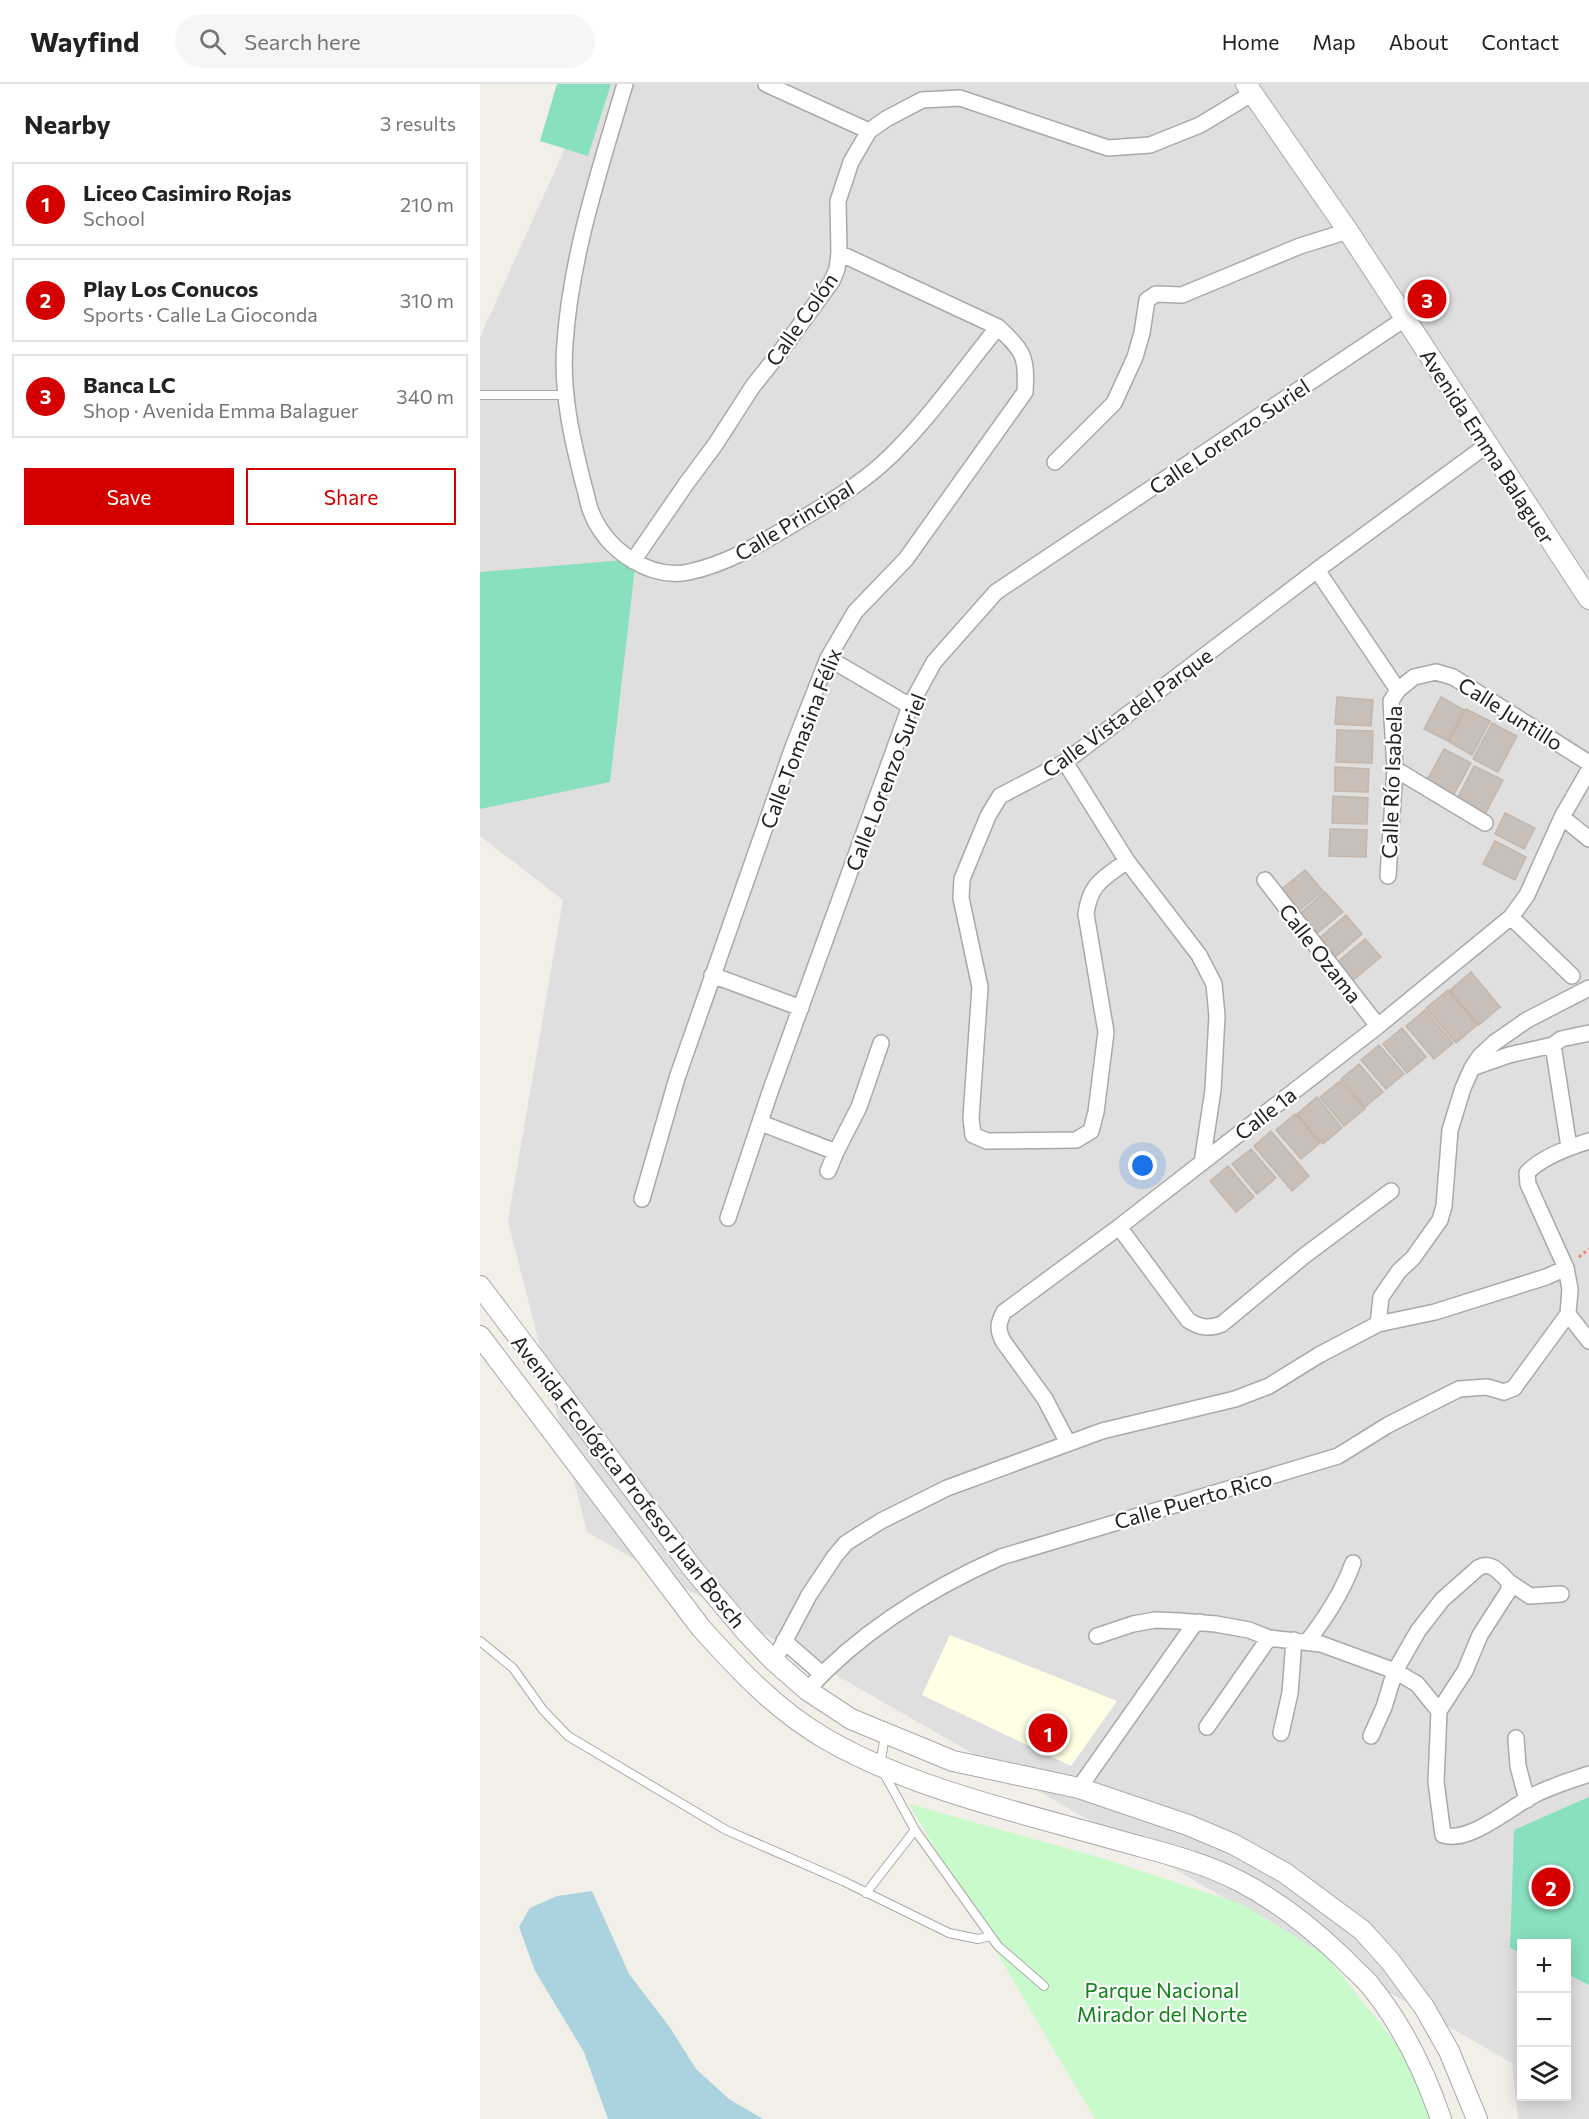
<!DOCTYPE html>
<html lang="en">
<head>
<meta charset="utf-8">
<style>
  :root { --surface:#fff; --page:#f6f6f6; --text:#222; --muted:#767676; --line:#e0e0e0; --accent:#d40000 }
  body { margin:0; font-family:Commissioner,sans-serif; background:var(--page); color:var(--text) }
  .controls { position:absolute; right:18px; bottom:18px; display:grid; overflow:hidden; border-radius:0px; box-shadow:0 3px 15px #0003 }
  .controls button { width:54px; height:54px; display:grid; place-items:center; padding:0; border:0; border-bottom:2px solid var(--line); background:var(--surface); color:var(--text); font:30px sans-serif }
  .you { position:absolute; left:663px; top:1082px; width:21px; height:21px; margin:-15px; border:4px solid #fff; border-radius:50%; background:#1a73e8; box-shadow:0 0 0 9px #1a73e833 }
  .badge { display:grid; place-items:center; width:39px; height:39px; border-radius:50%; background:var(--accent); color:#fff; font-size:20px; font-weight:700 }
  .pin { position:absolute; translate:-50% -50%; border:3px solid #fff; box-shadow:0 2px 6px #0006 }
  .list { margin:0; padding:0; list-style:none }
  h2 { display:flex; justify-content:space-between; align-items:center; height:78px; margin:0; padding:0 24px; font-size:26px }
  h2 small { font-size:20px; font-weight:400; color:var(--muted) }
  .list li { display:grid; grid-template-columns:39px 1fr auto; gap:18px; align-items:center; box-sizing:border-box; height:84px; margin:0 12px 12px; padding:0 12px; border:2px solid var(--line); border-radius:0px }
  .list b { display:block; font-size:22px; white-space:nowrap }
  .list p { margin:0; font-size:20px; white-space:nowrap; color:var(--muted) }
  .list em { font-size:20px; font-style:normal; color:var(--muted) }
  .actions { display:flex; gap:12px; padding:18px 24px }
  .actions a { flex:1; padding:14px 0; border:2px solid var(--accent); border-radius:0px; text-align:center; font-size:21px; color:var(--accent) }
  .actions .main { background:var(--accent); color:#fff }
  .icon { flex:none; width:33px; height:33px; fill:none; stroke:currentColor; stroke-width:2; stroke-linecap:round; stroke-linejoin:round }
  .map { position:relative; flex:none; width:1109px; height:2035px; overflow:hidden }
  header { display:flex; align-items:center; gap:36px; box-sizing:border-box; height:84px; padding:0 30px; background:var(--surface); border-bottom:2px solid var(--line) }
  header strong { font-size:28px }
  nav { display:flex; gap:33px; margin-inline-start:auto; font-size:21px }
  .search { width:420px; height:54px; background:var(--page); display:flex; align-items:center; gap:15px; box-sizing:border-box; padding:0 21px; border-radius:33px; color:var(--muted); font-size:22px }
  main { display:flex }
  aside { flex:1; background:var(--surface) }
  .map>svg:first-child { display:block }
  .residential { fill:#e0dfdf; fill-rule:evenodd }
  .education { fill:#ffffe5 }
  .park { fill:#c8facc }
  .pitch { fill:#88e0be }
  .water { fill:#aad3df }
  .building { fill:#c7bfb8; stroke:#c4b6ab; stroke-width:1.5 }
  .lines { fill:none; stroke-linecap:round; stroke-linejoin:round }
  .service-casing { stroke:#a9a9a9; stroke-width:10 }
  .minor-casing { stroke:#a9a9a9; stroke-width:18 }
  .tertiary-casing { stroke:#a9a9a9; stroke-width:22 }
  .path { stroke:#fa8072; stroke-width:3; stroke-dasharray:3 3; stroke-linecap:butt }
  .service { stroke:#fff; stroke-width:8 }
  .minor { stroke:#fff; stroke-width:15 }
  .tertiary { stroke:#fff; stroke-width:20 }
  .labels { text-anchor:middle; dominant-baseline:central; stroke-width:4.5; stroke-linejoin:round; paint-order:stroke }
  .street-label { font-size:21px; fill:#222; stroke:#fff }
  .park-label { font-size:21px; fill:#0c8416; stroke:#fff }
</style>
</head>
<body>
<header>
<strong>Wayfind</strong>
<div class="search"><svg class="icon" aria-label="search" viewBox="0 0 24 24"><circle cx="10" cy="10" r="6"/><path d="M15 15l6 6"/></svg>Search here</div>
<nav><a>Home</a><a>Map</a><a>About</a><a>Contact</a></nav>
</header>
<main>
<aside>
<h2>Nearby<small>3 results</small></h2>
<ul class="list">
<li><span class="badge">1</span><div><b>Liceo Casimiro Rojas</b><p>School</p></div><em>210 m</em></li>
<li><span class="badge">2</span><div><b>Play Los Conucos</b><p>Sports · Calle La Gioconda</p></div><em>310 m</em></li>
<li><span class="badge">3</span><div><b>Banca LC</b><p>Shop · Avenida Emma Balaguer</p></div><em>340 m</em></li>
</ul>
<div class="actions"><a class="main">Save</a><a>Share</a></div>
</aside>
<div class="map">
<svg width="1109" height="2035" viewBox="0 0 1109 2035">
  <rect width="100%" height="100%" fill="#f2efe9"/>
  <path class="residential" d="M114,0H1109V2035H1038L1032,1979L107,1448L28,1137L83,816L0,752V253ZM1042,1860H1086V2012H1042Z"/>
  <path class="education" d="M470,1551L637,1617L591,1682L442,1611Z"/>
  <path class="park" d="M429,1720L625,1775L764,1821L846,1872L930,1977L949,2035H615Z"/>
  <path class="pitch" d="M77,0H131L108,72L60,57Z
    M156,475L130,698L0,725V488Z
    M1109,1713V1901L1087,1890L1086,1860H1042L1041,1869L1030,1864L1034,1746Z"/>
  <path class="water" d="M112,1807L149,1890L189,1942L216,1985L249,2015L283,2035H128L104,1968L55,1887L39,1843L50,1824L77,1812Z"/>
  <path class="building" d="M950,207L955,214L943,222L938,215Z
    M857,613L893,616L891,642L855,640Z
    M961,613L984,626L968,657L944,645Z
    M986,625L1010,637L992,671L969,658Z
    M1012,639L1037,652L1018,688L993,675Z
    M857,646L893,647L892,679L856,678Z
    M964,665L991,679L972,714L945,700Z
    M994,682L1023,696L1004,732L976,717Z
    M855,683L889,685L888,708L855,707Z
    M853,712L888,714L887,740L852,739Z
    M1025,729L1055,744L1044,765L1015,750Z
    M850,745L887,746L886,773L849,772Z
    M1015,757L1046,773L1035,796L1003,780Z
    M825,786L843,807L816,829L798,808Z
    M845,808L863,828L835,851L818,831Z
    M866,831L882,850L853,875L837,856Z
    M885,855L901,873L871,898L855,880Z
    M991,888L1020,923L999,941L970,906Z
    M968,906L997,941L976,959L946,924Z
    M945,926L973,959L954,975L926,942Z
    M922,944L946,973L927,989L903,960Z
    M899,961L924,990L906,1005L881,976Z
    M879,980L903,1008L885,1023L861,995Z
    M860,997L885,1025L864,1042L840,1013Z
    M837,1013L862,1044L843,1060L817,1030Z
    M815,1030L840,1059L821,1075L796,1046Z
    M791,1047L829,1092L812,1107L774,1062Z
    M771,1065L796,1094L777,1110L752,1080Z
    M748,1082L774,1113L756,1128L730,1097Z"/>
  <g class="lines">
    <g class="service-casing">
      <path id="service" d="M0,311H84
        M0,1557L33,1584L63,1626L88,1652L246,1746L363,1797L469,1849L498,1855L511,1852
        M405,1651L400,1682L435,1746L518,1862L564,1902
        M386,1809L435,1746"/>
    </g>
    <g class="minor-casing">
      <path id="minor" d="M145,0C120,85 91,171 85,259C81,308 92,355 104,402C107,411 108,422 112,430C127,466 169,496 209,488C246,480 278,461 310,442C341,423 374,405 402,380C444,342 482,287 518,243
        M286,0L389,47
        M575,378L634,319L655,273L662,249L667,216L676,210L702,211L820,162L868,147
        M153,477L206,400L235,361L273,302L301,267L352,197L357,185L359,169L358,117L371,78L389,47L406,35L442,16L480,14L628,64L670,61L720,41L773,9
        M837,486L918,606
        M348,574L430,622
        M585,678L647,777L719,871L734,900L737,932L733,1006L722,1079
        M915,685L1005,739
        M1082,733L1109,755
        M647,777C624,794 610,799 606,830L626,948L616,1028L611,1047L596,1056L507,1057L493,1051L491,1034L500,903L481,814L482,795L508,732L520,712L585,678L837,486L1007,361
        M908,792L915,685L911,617L918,606L934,593L956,588L973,593L1109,679
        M785,796L898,942
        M1031,833L1092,892
        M232,891L321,924
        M992,984L1029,971L1073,961
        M281,1039L356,1068L379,1023L401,959
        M1089,1063L1073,961L1081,955L1109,949
        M348,1087L356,1068
        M162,1115L197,994L313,663L348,574L375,528L426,475L545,308C547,272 544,268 518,243L359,169
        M248,1134L290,1008L430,622L454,578L516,508L926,234
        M639,1143L708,1236C720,1244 729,1245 742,1240L824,1172L911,1107
        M1088,1230L1090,1205L1086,1184L1048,1100L1047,1089C1060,1074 1090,1063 1109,1057
        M1088,1230L1109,1257
        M898,1240L901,1213L919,1187L933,1174L960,1136L964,1122L970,1046L983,1004L992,984L1000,972L1014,959L1047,936L1109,904
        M588,1359L565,1315L523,1257C517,1245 518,1239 524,1228L639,1143L898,942L1031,833L1047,811L1082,733L1109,686
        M1029,1498L1050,1512L1081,1510
        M617,1552L653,1540L675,1536L699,1537L736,1540L769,1546L789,1554L841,1560L915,1587L937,1600L959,1627L956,1698L963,1751C989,1760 1032,1722 1056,1710C1072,1702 1092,1696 1109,1690
        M304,1557L342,1590
        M827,1558C846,1533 862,1509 873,1479
        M294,1577L329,1511L355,1472L366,1459L401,1437L467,1404L622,1347L755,1315L789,1302L839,1271L898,1240L955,1228L1066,1193L1086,1184
        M327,1606C381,1547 449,1505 521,1473L858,1372L908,1341L979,1305L1007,1303L1024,1308L1034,1304L1088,1230
        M727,1643L789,1554
        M801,1649L810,1609L814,1556
        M891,1652L904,1623L915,1587L938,1547L962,1516L998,1484C1011,1476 1020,1489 1029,1498V1506L1000,1551L985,1587L959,1627
        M1036,1654L1038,1682L1047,1716
        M599,1704L713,1542L720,1538"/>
    </g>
    <g class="tertiary-casing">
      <path id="tertiary" d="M766,0L868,147L1109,515
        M0,1202L213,1485L267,1549L294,1577L327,1606L371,1635L473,1677L599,1704L708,1741L753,1760L805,1789L882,1846L910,1877L944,1923L969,1967L997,2035
        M0,1252L221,1544C258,1585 297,1627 346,1655C434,1706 547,1730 644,1758C683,1769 723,1778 759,1797C798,1817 831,1843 863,1874C871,1883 881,1891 889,1900C921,1939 945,1988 961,2035"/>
    </g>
    <path class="path" d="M1099,1173L1109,1165"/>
    <use href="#service" class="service"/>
    <use href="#minor" class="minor"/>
    <use href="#tertiary" class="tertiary"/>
  </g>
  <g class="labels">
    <g class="street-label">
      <text transform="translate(321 235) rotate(-55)">Calle Colón</text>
      <text transform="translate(749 352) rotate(-34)">Calle Lorenzo Suriel</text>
      <text transform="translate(1008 362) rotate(57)">Avenida Emma Balaguer</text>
      <text transform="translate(314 436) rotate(-31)">Calle Principal</text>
      <text transform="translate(647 628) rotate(-36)">Calle Vista del Parque</text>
      <text transform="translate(1031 629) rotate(32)">Calle Juntillo</text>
      <text transform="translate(320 654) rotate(-69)">Calle Tomasina Félix</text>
      <text transform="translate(405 698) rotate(-69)">Calle Lorenzo Suriel</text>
      <text transform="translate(911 698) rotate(-88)">Calle Río Isabela</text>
      <text transform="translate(841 869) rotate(52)">Calle Ozama</text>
      <text transform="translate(785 1029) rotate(-38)">Calle 1a</text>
      <text transform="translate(149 1397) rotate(52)">Avenida Ecológica Profesor Juan Bosch</text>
      <text transform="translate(713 1415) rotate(-16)">Calle Puerto Rico</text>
    </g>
    <g class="park-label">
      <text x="682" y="1905">Parque Nacional<tspan x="682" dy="24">Mirador del Norte</tspan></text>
    </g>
  </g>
</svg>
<div class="controls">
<button>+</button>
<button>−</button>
<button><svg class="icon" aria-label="layers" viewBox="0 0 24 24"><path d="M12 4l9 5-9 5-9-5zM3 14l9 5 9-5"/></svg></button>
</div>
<div class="you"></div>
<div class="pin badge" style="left:568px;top:1649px">1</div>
<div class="pin badge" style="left:1071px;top:1803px">2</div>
<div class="pin badge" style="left:947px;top:215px">3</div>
</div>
</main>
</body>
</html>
